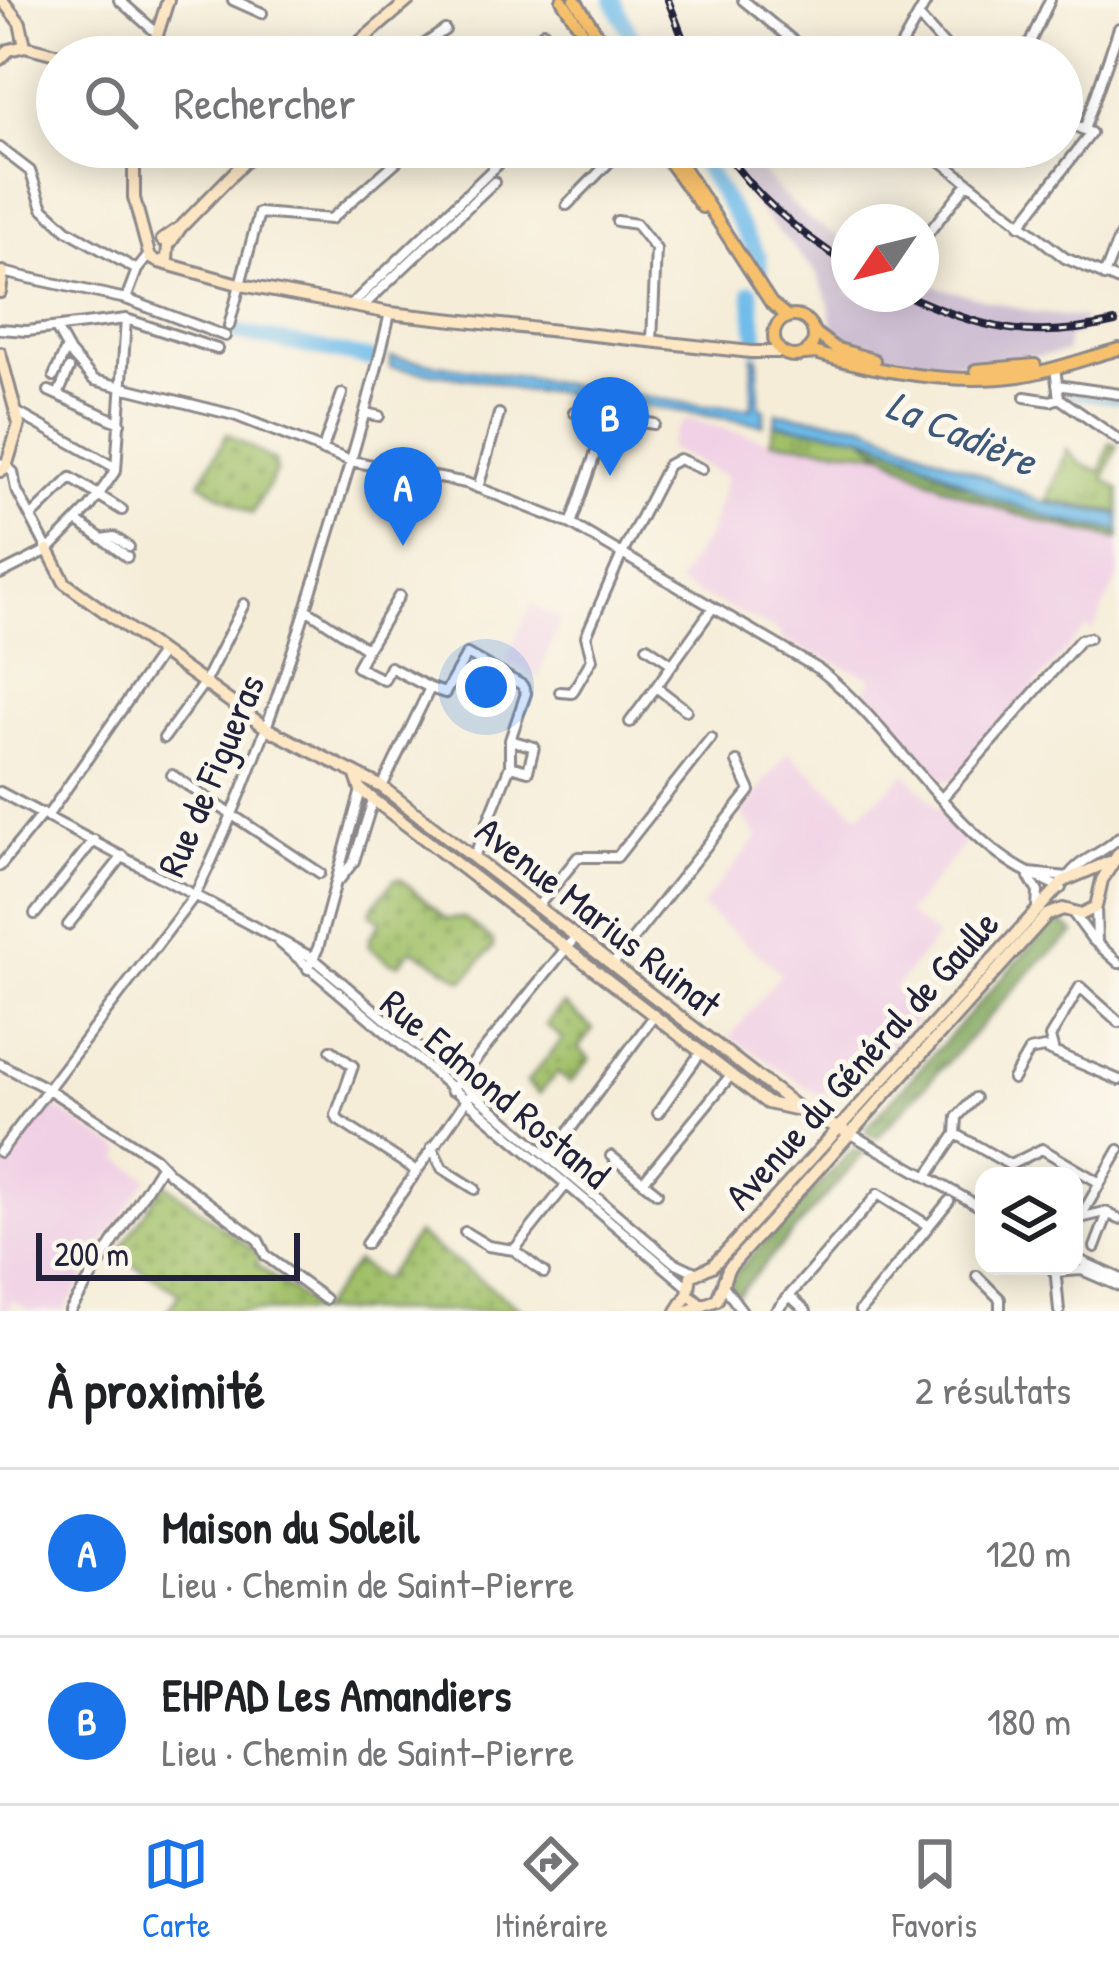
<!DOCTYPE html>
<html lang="fr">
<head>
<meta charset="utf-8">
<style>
  :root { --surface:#fff; --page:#f2f2f2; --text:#202124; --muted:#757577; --line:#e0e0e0; --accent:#1a73e8 }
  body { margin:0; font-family:"Patrick Hand",sans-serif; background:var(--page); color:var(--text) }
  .controls { position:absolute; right:36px; bottom:36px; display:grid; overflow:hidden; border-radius:24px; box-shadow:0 6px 30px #0003 }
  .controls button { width:108px; height:108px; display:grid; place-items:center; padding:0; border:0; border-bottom:3px solid var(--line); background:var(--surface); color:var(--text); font:60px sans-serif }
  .compass { position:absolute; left:831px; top:204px; width:108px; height:108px; border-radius:50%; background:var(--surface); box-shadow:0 6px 30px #0003; rotate:235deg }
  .scale { position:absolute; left:36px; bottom:30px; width:264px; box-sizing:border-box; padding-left:12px; border:6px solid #22223b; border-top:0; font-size:33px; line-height:42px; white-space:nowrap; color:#22223b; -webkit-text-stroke:9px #fbf7ec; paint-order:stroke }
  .you { position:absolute; left:486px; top:687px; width:42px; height:42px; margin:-30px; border:9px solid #fff; border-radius:50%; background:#1a73e8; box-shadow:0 0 0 18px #1a73e833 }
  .badge { display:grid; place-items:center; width:78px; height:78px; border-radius:50%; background:var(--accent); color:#fff; font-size:39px; font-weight:700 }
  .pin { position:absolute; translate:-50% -99px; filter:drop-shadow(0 3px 6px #0008) }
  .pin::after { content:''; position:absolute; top:63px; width:42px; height:36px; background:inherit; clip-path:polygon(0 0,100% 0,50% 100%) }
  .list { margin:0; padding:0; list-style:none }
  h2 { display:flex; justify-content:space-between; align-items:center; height:156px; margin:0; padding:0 48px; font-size:51px }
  h2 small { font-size:39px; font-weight:400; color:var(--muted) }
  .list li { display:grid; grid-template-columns:78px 1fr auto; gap:36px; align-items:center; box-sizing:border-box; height:168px; padding:0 48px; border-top:3px solid var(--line) }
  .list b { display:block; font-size:45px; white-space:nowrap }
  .list p { margin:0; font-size:39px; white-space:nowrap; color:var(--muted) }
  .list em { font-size:39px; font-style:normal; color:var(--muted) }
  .icon { flex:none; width:66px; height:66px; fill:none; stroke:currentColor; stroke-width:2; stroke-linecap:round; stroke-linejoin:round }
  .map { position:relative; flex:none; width:1119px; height:1311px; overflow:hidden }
  .search { position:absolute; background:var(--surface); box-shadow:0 6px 30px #0003; left:36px; right:36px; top:36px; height:132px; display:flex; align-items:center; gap:30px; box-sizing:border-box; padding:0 42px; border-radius:66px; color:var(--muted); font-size:45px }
  .sheet { height:492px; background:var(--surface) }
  nav { display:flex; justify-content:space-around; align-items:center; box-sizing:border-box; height:168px; border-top:3px solid var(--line); background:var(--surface); font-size:33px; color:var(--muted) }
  nav a { display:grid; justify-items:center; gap:6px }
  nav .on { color:var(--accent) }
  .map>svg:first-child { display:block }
  .built { fill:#f0d0e5 }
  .industrial { fill:#cebed2 }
  .grass { fill:url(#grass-tufts); stroke:#617152; stroke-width:3 }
  .forest { fill:url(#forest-crowns); stroke:#51644c; stroke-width:3 }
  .park { fill:url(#park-dots); stroke:#617152; stroke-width:3 }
  .water { fill:#70bcea; stroke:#496f92; stroke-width:3 }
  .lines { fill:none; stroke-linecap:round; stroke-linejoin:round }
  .stream { stroke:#70bcea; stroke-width:3 }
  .river { stroke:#70bcea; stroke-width:16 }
  .street-casing { stroke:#8c888a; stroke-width:14 }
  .secondary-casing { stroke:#8c888a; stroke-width:16 }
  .primary-casing { stroke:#8c888a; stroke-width:16 }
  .street { stroke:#fff; stroke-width:8 }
  .secondary { stroke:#fce6c4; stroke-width:10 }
  .primary { stroke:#f7c06c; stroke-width:10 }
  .rail-casing { stroke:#22223b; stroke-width:8 }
  .rail { stroke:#fbf7ec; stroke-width:3; stroke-dasharray:9; stroke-linecap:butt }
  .labels { text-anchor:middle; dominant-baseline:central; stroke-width:10; stroke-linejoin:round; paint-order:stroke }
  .street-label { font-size:39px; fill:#22223b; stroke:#fbf7ec }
  .water-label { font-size:42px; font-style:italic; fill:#3d5878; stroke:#fbf7ec }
</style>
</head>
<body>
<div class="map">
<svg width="1119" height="1311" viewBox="0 0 1119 1311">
  <defs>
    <pattern id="grass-tufts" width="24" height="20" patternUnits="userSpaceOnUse" patternTransform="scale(3)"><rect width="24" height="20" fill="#a0c068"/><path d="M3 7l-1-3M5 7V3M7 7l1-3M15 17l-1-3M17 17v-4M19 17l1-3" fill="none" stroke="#829c57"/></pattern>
    <pattern id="forest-crowns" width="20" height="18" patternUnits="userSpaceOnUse" patternTransform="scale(3)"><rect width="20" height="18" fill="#80a65c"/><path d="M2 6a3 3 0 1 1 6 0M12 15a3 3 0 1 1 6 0" fill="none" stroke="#68874d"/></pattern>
    <pattern id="park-dots" width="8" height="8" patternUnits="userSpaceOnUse" patternTransform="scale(3)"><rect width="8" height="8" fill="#a0c068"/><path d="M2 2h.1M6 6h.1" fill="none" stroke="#829c57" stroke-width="1.8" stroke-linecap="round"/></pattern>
  </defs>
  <rect width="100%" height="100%" fill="#fbf7ec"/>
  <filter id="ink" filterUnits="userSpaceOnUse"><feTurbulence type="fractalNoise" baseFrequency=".00833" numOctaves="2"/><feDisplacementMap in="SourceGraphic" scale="24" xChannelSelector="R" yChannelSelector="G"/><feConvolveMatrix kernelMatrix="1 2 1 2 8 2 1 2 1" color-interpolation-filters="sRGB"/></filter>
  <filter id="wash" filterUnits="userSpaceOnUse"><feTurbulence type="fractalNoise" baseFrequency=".004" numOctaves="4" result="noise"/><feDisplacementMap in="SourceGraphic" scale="48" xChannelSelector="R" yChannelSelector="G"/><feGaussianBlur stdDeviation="2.7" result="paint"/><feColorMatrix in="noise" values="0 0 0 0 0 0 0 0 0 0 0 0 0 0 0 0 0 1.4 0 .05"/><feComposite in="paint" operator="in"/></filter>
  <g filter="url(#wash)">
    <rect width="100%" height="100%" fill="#f5edd8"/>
    <path class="built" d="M686,419L771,441L882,453L1010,513L1057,528L1119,539V575L1093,631L1086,627L954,780H941L863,696L872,678L780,639L782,633L677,584L710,531L727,477L668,448L677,428Z
      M531,605L561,619L538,678L506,661Z
      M788,752L859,815L906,773L967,841L907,913L937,937L894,989L921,1013L850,1092L819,1095L730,1037L781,973L701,906L758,837L741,813Z
      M51,1105L123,1151L119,1159L148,1178L88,1264L91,1267L63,1311H30L13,1301L6,1311H0V1168L44,1108Z"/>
    <path class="industrial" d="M715,147H741L782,195L809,219L849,243V294H921V279L941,288L1036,313L1084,318L1079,333L1067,338V352L995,362L945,363L880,355V348L869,342L862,348L844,341L833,324L828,299L815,271L755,206Z"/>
    <path class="grass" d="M775,424L862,435L882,453L771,441Z
      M1110,443L1117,446L1104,479L1119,489V512L1047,501L1067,450L1081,464L1101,472Z"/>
    <path class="forest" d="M862,435L915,456L957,482L1061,521L1119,531V539C1036,524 925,492 862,435Z
      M1060,920L1075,933L1040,962L877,1138L867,1134L866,1128L1051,924Z
      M852,1150L865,1152L736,1296L730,1287L733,1275Z"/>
    <path class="park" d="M227,434L276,462L273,467L277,470L252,514L200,483Z
      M395,879H401L446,919L464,918L493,941V947L464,980L412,949L399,964L391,963L369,947V938L381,922L371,914V909Z
      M563,1004L593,1029L578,1048L590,1059L570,1083L557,1073L539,1094L526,1083L563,1039L546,1025Z
      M164,1183L261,1256L256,1264L319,1311L356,1262L383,1280L417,1234L523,1311H167L180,1293L117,1255Z"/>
    <path class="water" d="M753,356L758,358L759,406L765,410L763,424L550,391H521L496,382L390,367L391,357L702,406L752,408Z
      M777,413L864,424L1045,503L1119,515V531L1061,521L990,497L915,456L862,435L775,424Z"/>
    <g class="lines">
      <path class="stream" d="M1067,395L1119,402"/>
      <path class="river" d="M613,0L642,57
        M693,147L759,257L760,271
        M751,292L757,345
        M235,332L372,359"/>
    </g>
  </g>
  <g filter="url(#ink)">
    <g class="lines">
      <g class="street-casing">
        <path id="street" d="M119,0L158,34
          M233,0L262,13
          M743,0L813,57
          M918,16L955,57
          M153,51L170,57
          M406,57L445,30
          M515,57L544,32
          M895,57L926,2
          M1023,57L1050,0
          M1062,120L1084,130
          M923,147L1065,258L1119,281
          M0,148L30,171L43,208L67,230L137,270
          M134,154L146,152
          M567,205L624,147
          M617,221L636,224L656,249L652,341
          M1020,225L1091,133L1084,130L1119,28
          M921,242L968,183
          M2,272L126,299L225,336
          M1104,276L1119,238
          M126,299L137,270L148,256
          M352,304L516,147
          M363,306L494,182
          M229,326L259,213L331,219L413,147
          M56,328L70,353L94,380L234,415L351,461L466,483L571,524L820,670C890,724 954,836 1029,873
          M0,329L27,331L126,319L217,349
          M1055,368L1059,398L1119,440
          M54,376L66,349
          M1057,385L1119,394
          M49,391L120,423
          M58,395L69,369
          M1025,397L1051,401L1059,398
          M574,412L654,424
          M18,413L116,468
          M365,413L379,416
          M322,451L342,394
          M0,463L13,472L16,489L48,550
          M478,488L499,414
          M31,517L71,478L122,510
          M77,521L102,539L114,537L129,547
          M571,524L608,417
          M103,539L127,557
          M0,574L48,550L90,507L116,470L126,319
          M306,609L367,649L357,667L384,680L390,667L430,688
          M647,647L672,664
          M367,649L399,596
          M560,692L572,693L592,659L586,636L622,554L668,465L679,459L702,469
          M686,710L656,687L712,609
          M630,722L656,687
          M164,738L204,683L244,604
          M510,740L534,747L528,771L510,766
          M172,775L320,873
          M382,787L430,688L445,693L467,654L522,685L526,693L510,740V766L474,857
          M0,792L313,958L672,1261L695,1272
          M943,797L1080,640L1089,638
          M48,815L161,653
          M0,866L43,813
          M1029,877L1038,892L1037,907
          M340,879L354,861L373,800
          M1061,888L1029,873L1068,877C1080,858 1104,854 1119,837
          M538,906L578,857H617L711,738
          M1096,907L1097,942
          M1073,913L1093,940L1119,963
          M35,914L94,840
          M68,925L123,856
          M279,942L687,1286
          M613,964L750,791L737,762
          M308,969L318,948L361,790
          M331,1050L353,1066L336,1115L338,1120L415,1170
          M1054,1052L1050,1037L1080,987L1119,1022
          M0,1064L48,1089L155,1158L170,1174L258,1240L266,1256L325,1299
          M1013,1079L1029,1051L1044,1048L1119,1080
          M451,1090L577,935
          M658,1113L701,1052
          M851,1134L984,1209
          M956,1134L957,1117L975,1098
          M432,1147L442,1168L475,1189
          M0,1152L195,895C249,787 286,675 321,560C346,478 371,396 390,313
          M611,1156L657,1193
          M550,1157L654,1016
          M928,1175L956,1134L1010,1165L1042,1149L1100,1183
          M643,1182L731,1075
          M1074,1214L1080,1218L1105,1212L1119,1219
          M1080,1218L1119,1150
          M465,1232L488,1246L514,1250
          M366,1244L472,1092
          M1095,1247L1108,1213
          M1074,1258L1119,1278
          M1055,1266L1059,1311
          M1054,1272L1082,1270L1119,1286
          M544,1273L514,1250L566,1185
          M977,1276L1000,1299V1311
          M722,1284L742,1311
          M789,1295L806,1311
          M70,1311L161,1166
          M776,1311L878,1194L929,1226
          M860,1311L949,1201"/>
      </g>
      <g class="secondary-casing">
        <path id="secondary" d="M2,0L20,23L25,46
          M25,46L67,57
          M150,57L168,0
          M342,57L409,0
          M0,59L9,50L25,46
          M134,147V198L150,258L159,262L167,259L168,246L181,227
          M162,240L181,227L259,147
          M159,262L242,285L390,313L751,352H780
          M0,292L3,272
          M0,353L19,424L6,467L0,471
          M48,550L65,583L268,729L382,787L802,1111L851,1134
          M355,773L361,790L731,1075L767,1103L799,1110
          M700,1304L688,1294L691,1276L712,1266L726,1252L1064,881L1109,862
          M677,1311L688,1294
          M688,1311L717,1300L728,1269L1047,915L1063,909L1082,914L1096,907L1102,880L1119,853"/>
      </g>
      <g class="primary-casing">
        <path id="primary" d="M562,0L599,57
          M575,0L612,57
          M658,147L702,207
          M670,147L771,303L788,317
          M774 336a20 20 0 1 1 40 0a20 20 0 1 1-40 0Z
          M813,331L835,348L874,360
          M805,354L816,353C877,372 955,385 1019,376C1053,371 1086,358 1119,349
          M976,370L1035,365"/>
      </g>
      <use href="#street" class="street"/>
      <use href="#secondary" class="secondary"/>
      <use href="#primary" class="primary"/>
      <g class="rail-casing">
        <path id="rail" d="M668,0L690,57
          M721,147C755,197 798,232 849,265
          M904,294C981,329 1031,342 1115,322"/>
      </g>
      <use href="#rail" class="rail"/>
    </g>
  </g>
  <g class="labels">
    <g class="street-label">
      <text transform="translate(210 775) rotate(-67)">Rue de Figueras</text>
      <text transform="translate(599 916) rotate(38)">Avenue Marius Ruinat</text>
      <text transform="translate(861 1059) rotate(-48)">Avenue du Général de Gaulle</text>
      <text transform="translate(496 1088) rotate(40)">Rue Edmond Rostand</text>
    </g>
    <g class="water-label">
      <text transform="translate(962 432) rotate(23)">La Cadière</text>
    </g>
  </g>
</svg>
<div class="controls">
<button><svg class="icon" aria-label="layers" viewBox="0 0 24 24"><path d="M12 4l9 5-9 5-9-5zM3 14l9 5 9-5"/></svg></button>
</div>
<svg class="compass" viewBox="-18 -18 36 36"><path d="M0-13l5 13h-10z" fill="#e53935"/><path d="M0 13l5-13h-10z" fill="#757577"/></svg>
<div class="scale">200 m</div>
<div class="you"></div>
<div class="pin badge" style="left:403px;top:546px">A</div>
<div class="pin badge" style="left:610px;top:476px">B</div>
<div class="search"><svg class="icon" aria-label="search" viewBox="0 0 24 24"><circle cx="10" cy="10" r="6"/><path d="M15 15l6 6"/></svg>Rechercher</div>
</div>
<section class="sheet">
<h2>À proximité<small>2 résultats</small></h2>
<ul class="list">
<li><span class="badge">A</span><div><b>Maison du Soleil</b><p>Lieu · Chemin de Saint-Pierre</p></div><em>120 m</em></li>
<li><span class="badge">B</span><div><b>EHPAD Les Amandiers</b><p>Lieu · Chemin de Saint-Pierre</p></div><em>180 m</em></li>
</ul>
</section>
<nav>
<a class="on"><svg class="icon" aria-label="map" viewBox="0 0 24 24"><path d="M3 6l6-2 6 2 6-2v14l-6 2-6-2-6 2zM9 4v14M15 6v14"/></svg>Carte</a>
<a><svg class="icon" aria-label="directions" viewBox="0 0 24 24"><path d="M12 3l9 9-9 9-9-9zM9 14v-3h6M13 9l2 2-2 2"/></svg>Itinéraire</a>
<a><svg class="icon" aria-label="saved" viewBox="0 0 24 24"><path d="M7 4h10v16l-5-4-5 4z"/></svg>Favoris</a>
</nav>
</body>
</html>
